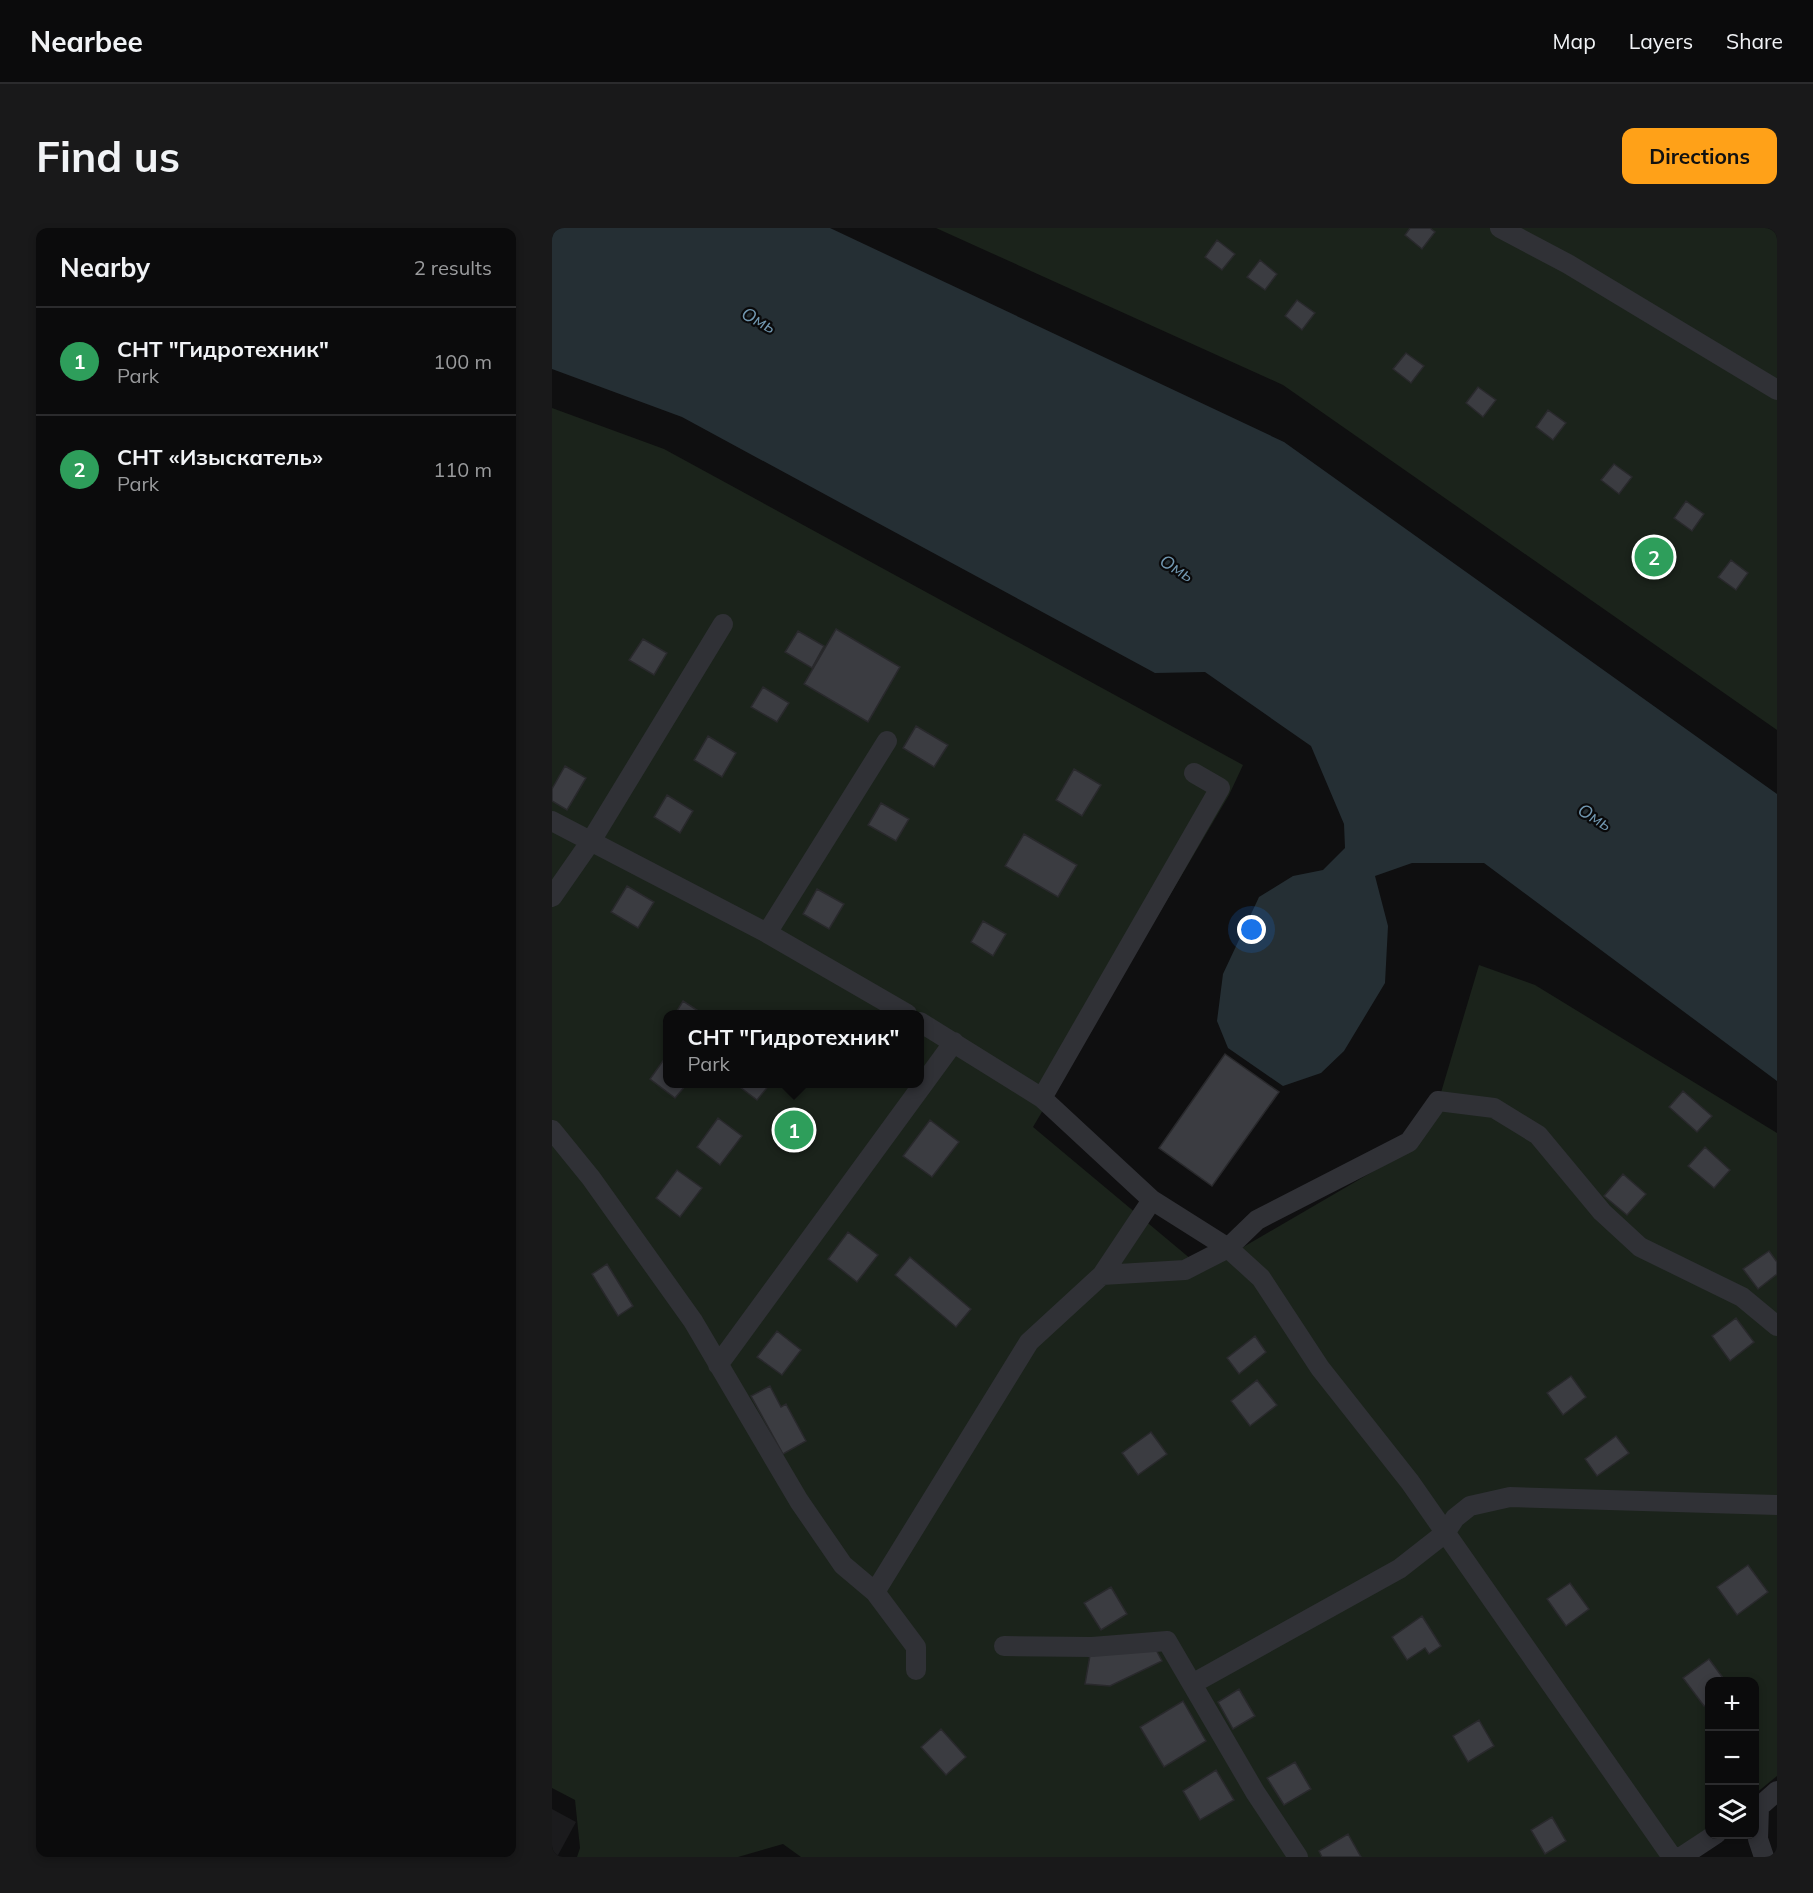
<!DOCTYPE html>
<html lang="en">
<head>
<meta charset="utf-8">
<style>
  :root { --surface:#0b0b0c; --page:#19191a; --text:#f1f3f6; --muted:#9a9b9d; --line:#2b2b2d; --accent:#ffa118 }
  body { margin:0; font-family:Mulish,sans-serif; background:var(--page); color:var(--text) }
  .controls { position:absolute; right:18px; bottom:18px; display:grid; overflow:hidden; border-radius:12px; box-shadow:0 3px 9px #0003 }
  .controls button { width:54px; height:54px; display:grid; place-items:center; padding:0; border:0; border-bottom:2px solid var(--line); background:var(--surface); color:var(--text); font:30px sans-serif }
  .you { position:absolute; left:700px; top:702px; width:21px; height:21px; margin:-15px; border:4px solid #fff; border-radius:50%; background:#1a73e8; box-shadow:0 0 0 9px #1a73e833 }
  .badge { display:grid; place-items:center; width:39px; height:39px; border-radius:50%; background:var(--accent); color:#fff; font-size:20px; font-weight:700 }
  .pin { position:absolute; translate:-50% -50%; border:3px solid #fff; box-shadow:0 2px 6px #0006 }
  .popup { position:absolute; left:111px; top:782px; width:261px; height:78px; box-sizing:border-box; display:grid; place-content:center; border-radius:12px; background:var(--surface); filter:drop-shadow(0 2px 4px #0005); font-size:20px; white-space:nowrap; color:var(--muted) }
  .popup b { font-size:22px; color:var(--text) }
  .popup::after { content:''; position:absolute; left:50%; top:100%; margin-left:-12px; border:12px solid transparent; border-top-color:var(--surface) }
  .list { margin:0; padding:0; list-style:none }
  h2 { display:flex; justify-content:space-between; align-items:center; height:78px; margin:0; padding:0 24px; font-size:26px }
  h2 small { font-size:20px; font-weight:400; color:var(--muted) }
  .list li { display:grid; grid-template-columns:39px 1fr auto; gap:18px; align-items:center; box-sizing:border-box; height:108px; padding:0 24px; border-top:2px solid var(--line) }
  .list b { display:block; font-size:22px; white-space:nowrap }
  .list p { margin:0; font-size:20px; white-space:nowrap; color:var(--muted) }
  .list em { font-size:20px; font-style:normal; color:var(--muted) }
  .icon { flex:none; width:33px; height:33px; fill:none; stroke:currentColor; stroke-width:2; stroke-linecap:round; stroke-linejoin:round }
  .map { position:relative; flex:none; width:1225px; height:1629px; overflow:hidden; border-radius:12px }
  header { display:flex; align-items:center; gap:36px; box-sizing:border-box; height:84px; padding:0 30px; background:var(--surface); border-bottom:2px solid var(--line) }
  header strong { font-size:28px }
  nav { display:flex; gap:33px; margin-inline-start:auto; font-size:21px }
  .intro { display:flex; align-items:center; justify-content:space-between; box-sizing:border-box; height:144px; padding:0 36px }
  h1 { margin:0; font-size:42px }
  .button { padding:15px 27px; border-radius:12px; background:var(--accent); color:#111; font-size:21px; font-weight:700 }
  main { display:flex; gap:36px; padding:0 36px }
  aside { flex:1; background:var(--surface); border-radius:12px; box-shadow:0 3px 9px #0003 }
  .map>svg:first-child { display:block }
  .built { fill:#1b1b1d }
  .green { fill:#1b231b; fill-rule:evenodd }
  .water { fill:#252f34 }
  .building { fill:#3b3c41; stroke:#29292c; stroke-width:1.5 }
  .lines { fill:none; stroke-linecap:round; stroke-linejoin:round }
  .lane { stroke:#303136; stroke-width:20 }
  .labels { text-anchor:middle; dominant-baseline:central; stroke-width:4.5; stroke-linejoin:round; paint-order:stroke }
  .water-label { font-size:18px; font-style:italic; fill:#7298b1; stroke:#0a0a0b }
</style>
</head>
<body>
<header>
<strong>Nearbee</strong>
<nav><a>Map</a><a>Layers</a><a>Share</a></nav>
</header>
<div class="intro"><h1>Find us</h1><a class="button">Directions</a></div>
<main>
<aside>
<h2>Nearby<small>2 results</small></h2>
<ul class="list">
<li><span class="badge" style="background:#2e9e5b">1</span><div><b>СНТ &quot;Гидротехник&quot;</b><p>Park</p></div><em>100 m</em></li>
<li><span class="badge" style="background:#2e9e5b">2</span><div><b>СНТ «Изыскатель»</b><p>Park</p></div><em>110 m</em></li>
</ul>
</aside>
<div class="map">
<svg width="1225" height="1629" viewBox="0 0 1225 1629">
  <rect width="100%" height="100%" fill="#0f0f10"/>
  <path class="built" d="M0,1581L24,1594L5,1629H0Z"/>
  <path class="green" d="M384,0H1225V502L731,157Z
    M0,180L112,221L691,537L677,567L481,899L652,1042L863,919L882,888L927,737L983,757L1225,905V1548L1203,1566L1202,1454H1158L1157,1601L1122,1629H249L231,1616L186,1629H25L28,1620L23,1572L0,1560ZM116,786H368V856H116Z"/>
  <path class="water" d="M0,0H278L732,214L1225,566V853L932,635H860L823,648L836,698L833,755L792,823L769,845L731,858L676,820L665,793L671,746L707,669L741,648L771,642L793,620L792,596L759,518L653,444L603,445L130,189L0,141Z"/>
  <path class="building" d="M858,0H878L883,4L870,21L853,7Z
    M665,12L683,26L670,42L653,29Z
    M708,32L725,46L713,62L695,49Z
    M745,72L763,85L750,102L733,88Z
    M854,125L872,138L859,155L841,141Z
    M926,159L944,172L931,189L914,175Z
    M996,182L1014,195L1001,212L984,199Z
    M1062,236L1080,249L1067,266L1049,252Z
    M1134,273L1152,286L1140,303L1122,290Z
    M1179,332L1196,345L1184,362L1166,349Z
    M284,401L348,439L316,494L252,456Z
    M246,403L272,418L260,440L233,424Z
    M91,411L115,425L102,447L77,432Z
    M211,459L237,475L225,494L199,479Z
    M364,498L396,517L382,539L351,520Z
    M156,508L184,525L170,549L142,532Z
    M13,538L34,550L15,582L0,573V561Z
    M522,541L549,557L530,588L504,572Z
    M115,567L141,583L128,605L102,589Z
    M329,575L357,591L344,613L316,597Z
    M472,606L525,637L506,669L453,638Z
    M75,658L102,674L86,700L59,684Z
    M265,661L292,676L277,701L251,686Z
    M431,693L454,706L441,728L419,714Z
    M131,773L151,786H123Z
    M673,826L727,864L660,958L607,920Z
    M113,830L116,832V856H135L123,870L98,851Z
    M184,856H218L205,872Z
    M1131,863L1160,888L1145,904L1117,879Z
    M166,890L190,908L168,937L145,919Z
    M378,892L407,914L380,949L351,928Z
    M1153,919L1178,942L1162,960L1136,938Z
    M125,942L150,960L128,989L104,970Z
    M1071,946L1094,966L1075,987L1052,968Z
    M296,1004L326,1027L305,1054L276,1031Z
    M1217,1023L1225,1034V1046L1206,1061L1191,1041Z
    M358,1029L419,1081L404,1099L343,1047Z
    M55,1036L81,1078L66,1088L40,1046Z
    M1184,1090L1202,1114L1178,1133L1160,1108Z
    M225,1103L249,1122L230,1147L205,1129Z
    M703,1108L714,1124L687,1146L675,1130Z
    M1019,1148L1034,1169L1011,1187L995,1165Z
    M705,1152L725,1177L698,1198L679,1173Z
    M218,1158L229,1179L234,1176L254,1213L231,1226L199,1168Z
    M599,1204L615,1226L586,1247L570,1225Z
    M1064,1208L1077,1225L1045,1248L1033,1231Z
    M1196,1337L1216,1364L1185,1387L1165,1359Z
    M1018,1355L1037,1381L1014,1398L995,1371Z
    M559,1359L575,1386L549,1402L532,1375Z
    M870,1388L889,1418L877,1426L873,1420L855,1432L840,1409Z
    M602,1418L610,1433L558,1458L533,1456L538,1427Z
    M1157,1431L1174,1454H1158V1474L1152,1478L1131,1450Z
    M687,1461L703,1488L681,1501L666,1474Z
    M631,1473L654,1513L612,1539L588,1499Z
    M927,1492L942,1518L916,1534L901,1508Z
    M389,1501L414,1529L394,1547L369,1519Z
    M743,1534L759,1561L732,1577L715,1550Z
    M664,1542L682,1572L648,1592L631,1563Z
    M1000,1589L1014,1613L993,1626L979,1602Z
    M796,1606L809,1629H770L767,1623Z"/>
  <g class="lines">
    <path class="lane" d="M948,0L1016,36L1225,162
      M0,593L215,705L355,786
      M0,669L39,613L171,396
      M215,705L335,513
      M368,794L490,870L600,972L676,1020L709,1050L768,1140L858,1254L1120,1629
      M490,870L668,560L642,545
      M0,902L39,950L141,1093L247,1273L291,1337L323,1364L364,1419V1442
      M550,1047L633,1042L676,1020L705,992L857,914L886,873L942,880L986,907L1050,984L1088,1019L1190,1069L1225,1098
      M166,1137L402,814
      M323,1364L477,1114L550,1047L600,972
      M452,1418L540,1419L615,1413L703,1564L746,1629
      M640,1456L847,1341L893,1305L903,1290L918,1278L958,1269L1225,1277
      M1129,1629L1164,1606
      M1212,1629L1206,1611L1207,1579L1225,1563"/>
  </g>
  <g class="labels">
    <g class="water-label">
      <text transform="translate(207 92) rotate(28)">Омь</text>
      <text transform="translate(625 340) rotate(31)">Омь</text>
      <text transform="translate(1043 589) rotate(31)">Омь</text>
    </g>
  </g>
</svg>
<div class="controls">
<button>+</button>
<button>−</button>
<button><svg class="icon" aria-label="layers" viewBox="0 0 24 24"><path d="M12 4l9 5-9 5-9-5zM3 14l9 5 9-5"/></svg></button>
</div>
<div class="you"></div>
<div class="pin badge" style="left:242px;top:902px;background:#2e9e5b">1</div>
<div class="popup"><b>СНТ &quot;Гидротехник&quot;</b>Park</div>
<div class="pin badge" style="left:1102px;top:329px;background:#2e9e5b">2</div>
</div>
</main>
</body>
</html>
